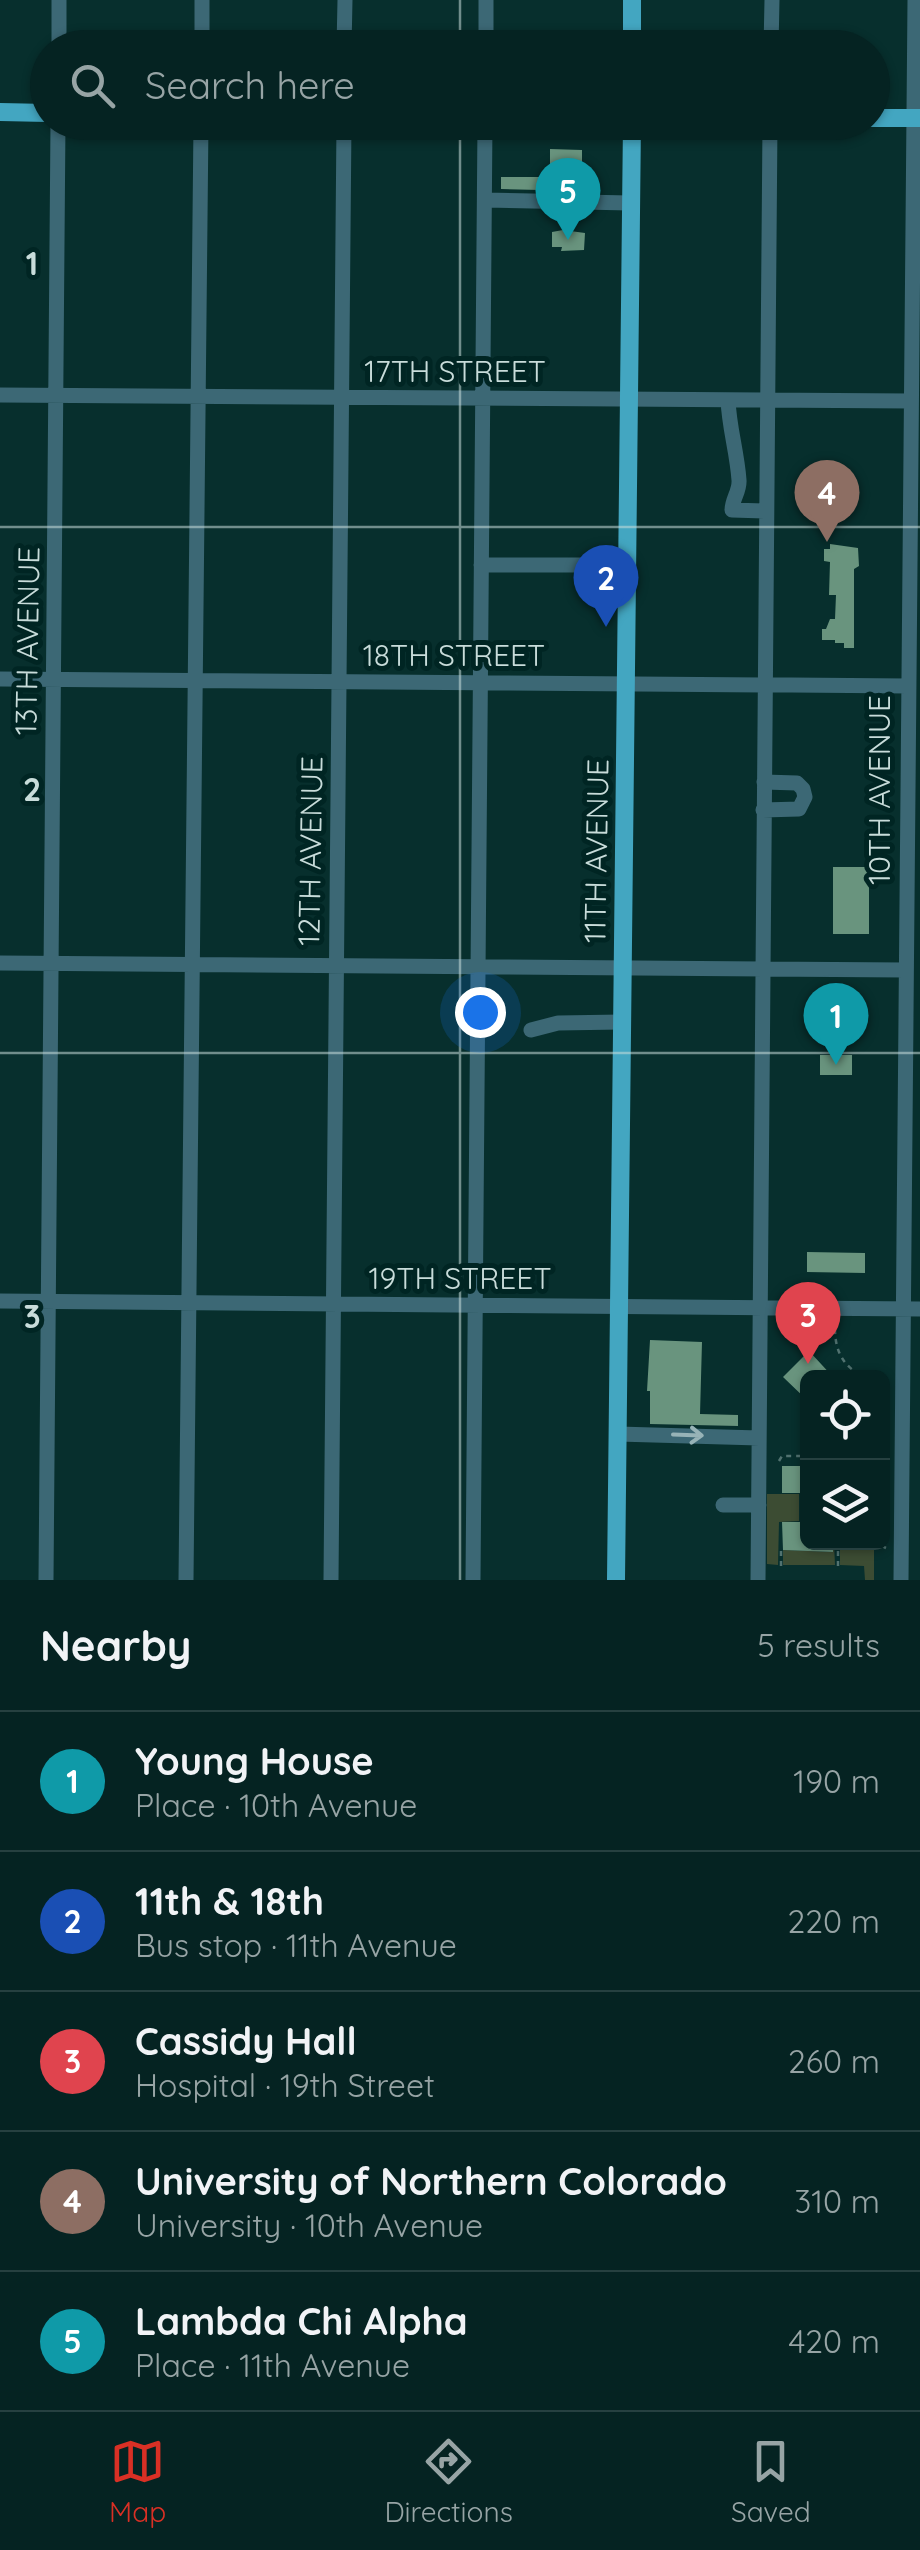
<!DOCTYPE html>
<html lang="en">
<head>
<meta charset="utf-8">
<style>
  :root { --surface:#052322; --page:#132f2f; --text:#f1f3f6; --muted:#97a4a5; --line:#264040; --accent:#d93025 }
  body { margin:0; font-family:Quicksand,sans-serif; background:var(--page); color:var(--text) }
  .controls { position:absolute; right:30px; bottom:30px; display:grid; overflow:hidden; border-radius:15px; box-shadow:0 2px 8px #0004 }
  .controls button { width:90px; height:90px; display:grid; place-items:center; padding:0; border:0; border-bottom:2px solid var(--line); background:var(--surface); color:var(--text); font:50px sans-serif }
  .you { position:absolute; left:480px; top:1012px; width:35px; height:35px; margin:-25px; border:8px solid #fff; border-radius:50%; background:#1a73e8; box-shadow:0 0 0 15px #1a73e833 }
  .badge { display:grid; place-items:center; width:65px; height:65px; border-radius:50%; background:var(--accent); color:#fff; font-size:32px; font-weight:700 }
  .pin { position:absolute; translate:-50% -82px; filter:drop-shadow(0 2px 5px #0008) }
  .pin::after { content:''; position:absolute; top:52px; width:35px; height:30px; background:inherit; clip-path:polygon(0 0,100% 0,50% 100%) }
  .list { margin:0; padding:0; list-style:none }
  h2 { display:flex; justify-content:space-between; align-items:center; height:130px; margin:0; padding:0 40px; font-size:42px }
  h2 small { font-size:32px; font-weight:400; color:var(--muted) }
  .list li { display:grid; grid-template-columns:65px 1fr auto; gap:30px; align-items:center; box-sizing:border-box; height:140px; padding:0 40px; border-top:2px solid var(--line) }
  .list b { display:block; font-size:38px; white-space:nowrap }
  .list p { margin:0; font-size:32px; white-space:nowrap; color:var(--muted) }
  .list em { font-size:32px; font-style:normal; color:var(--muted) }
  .icon { flex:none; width:55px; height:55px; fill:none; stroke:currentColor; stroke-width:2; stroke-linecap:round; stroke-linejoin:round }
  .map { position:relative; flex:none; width:920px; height:1580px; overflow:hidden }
  .search { position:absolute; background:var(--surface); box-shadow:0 2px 8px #0004; left:30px; right:30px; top:30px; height:110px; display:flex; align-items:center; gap:25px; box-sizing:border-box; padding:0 35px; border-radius:55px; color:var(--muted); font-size:38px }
  .sheet { height:830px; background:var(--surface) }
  nav { display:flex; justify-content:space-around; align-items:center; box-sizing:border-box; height:140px; border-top:2px solid var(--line); background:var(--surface); font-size:28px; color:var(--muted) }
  nav a { display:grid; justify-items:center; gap:5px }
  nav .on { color:var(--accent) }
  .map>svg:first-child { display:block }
  .green { fill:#3c4c33 }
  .building { fill:#69947e }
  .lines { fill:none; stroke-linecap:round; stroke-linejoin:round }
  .path { stroke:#517270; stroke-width:2.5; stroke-dasharray:5 5; stroke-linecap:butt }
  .minor { stroke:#3c6875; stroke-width:15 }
  .major { stroke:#43a6c1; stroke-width:18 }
  .oneway { stroke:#97b3b7 }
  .grid { fill:none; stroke:#c8dcda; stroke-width:2.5; stroke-opacity:0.55 }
  .labels { text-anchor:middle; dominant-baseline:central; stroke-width:10; stroke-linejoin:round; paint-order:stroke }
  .street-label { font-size:30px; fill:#c8dcda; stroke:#002523 }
  .grid-label { font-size:32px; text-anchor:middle; font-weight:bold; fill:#c8dcda; stroke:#002523; stroke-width:10; stroke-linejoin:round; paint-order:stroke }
</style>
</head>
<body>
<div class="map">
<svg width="920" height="1580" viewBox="0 0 920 1580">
  <rect width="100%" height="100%" fill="#072f2d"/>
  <path class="green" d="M767,1494H799V1521L779,1522L778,1565L767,1564Z
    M834,1543L835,1565H783V1550L833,1552Z
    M840,1543H870L874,1546V1580H865L864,1566L840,1565Z"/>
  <path class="building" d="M550,149L582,150V191L501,189V177H550Z
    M563,230L585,233L584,250L561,251L562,247H552V232Z
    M830,544L858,548L859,566L854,569V648H844V643H835V640H822V629H826L830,619H835L836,595H829L830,562L824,561V549H830Z
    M833,867H869V934H833Z
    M820,1055H852V1075H820Z
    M807,1252L865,1253V1273L807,1272Z
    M650,1340L702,1342L700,1414L738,1415V1426L650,1424V1391H647Z
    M809,1351L834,1378H808V1401L783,1377Z
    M782,1466H808V1493H782Z
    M782,1522H808V1542H833V1552L783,1550Z"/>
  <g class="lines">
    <path class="path" d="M835,1329C835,1353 845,1369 867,1378
      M882,1379H887
      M779,1461L782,1456H808
      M882,1475L886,1474
      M873,1542L886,1548
      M781,1566V1548
      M838,1566V1542"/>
    <path class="minor" d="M59,0V48
      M202,48V0
      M344,48L345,0
      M486,48V0
      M771,48L772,0
      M485,200L630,203
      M0,395L910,401
      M728,400C729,427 737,452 739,480C740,491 732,499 732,510L766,511
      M481,565H625
      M0,679L908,686
      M763,810L799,809L805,797L803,789L797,783L764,782
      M0,963L906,970
      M531,1030L558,1023L621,1022
      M0,1301L920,1309
      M618,1434L759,1438
      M723,1505H759
      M46,1580L58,122
      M186,1580L201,122
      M331,1580L344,122
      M473,1580L485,122
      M758,1580L770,122
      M901,1580L915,0"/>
    <path class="major" d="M632,48V0
      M0,112L48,113
      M872,118H920
      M616,1580L632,122"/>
  </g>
  <defs><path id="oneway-shaft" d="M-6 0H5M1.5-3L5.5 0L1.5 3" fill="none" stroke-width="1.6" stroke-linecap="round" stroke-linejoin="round" transform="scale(2.5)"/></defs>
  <use class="oneway" href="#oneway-shaft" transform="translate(688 1435) rotate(2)"/>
  <path class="grid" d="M460,0V48M460,122V1580M0,527H920M0,1053H920"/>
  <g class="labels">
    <g class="street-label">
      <text x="455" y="371">17TH STREET</text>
      <text transform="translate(27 641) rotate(-89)">13TH AVENUE</text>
      <text x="454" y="655">18TH STREET</text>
      <text transform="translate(879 790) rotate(-90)">10TH AVENUE</text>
      <text transform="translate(310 851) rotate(-89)">12TH AVENUE</text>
      <text transform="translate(596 851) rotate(-89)">11TH AVENUE</text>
      <text x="460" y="1278">19TH STREET</text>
    </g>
  </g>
  <g class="grid-label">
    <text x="32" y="275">1</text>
    <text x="32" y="801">2</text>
    <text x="32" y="1328">3</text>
  </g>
</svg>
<div class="controls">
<button><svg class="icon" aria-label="locate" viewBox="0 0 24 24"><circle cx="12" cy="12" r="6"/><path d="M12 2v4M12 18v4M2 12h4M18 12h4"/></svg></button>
<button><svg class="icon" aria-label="layers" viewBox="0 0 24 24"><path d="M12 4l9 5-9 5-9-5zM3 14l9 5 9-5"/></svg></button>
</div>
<div class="you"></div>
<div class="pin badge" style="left:836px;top:1065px;background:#0f9aa8">1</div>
<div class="pin badge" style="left:606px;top:627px;background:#1a4fb4">2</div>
<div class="pin badge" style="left:808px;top:1364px;background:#e0444e">3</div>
<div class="pin badge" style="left:827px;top:542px;background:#8d6e63">4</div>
<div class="pin badge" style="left:568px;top:240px;background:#0f9aa8">5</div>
<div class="search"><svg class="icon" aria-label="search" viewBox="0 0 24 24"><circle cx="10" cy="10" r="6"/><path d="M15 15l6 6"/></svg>Search here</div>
</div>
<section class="sheet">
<h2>Nearby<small>5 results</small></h2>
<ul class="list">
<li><span class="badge" style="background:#0f9aa8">1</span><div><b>Young House</b><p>Place · 10th Avenue</p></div><em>190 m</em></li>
<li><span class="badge" style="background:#1a4fb4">2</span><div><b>11th &amp; 18th</b><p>Bus stop · 11th Avenue</p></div><em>220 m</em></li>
<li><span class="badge" style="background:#e0444e">3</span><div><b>Cassidy Hall</b><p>Hospital · 19th Street</p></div><em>260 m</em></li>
<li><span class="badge" style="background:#8d6e63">4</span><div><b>University of Northern Colorado</b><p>University · 10th Avenue</p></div><em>310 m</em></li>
<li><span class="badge" style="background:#0f9aa8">5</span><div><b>Lambda Chi Alpha</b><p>Place · 11th Avenue</p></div><em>420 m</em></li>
</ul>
</section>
<nav>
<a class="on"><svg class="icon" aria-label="map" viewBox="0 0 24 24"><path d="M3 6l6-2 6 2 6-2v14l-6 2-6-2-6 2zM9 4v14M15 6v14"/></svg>Map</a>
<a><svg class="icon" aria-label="directions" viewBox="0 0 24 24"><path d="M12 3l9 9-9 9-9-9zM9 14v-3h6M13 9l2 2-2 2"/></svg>Directions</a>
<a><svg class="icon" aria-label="saved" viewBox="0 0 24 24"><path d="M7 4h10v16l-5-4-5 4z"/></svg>Saved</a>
</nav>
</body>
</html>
